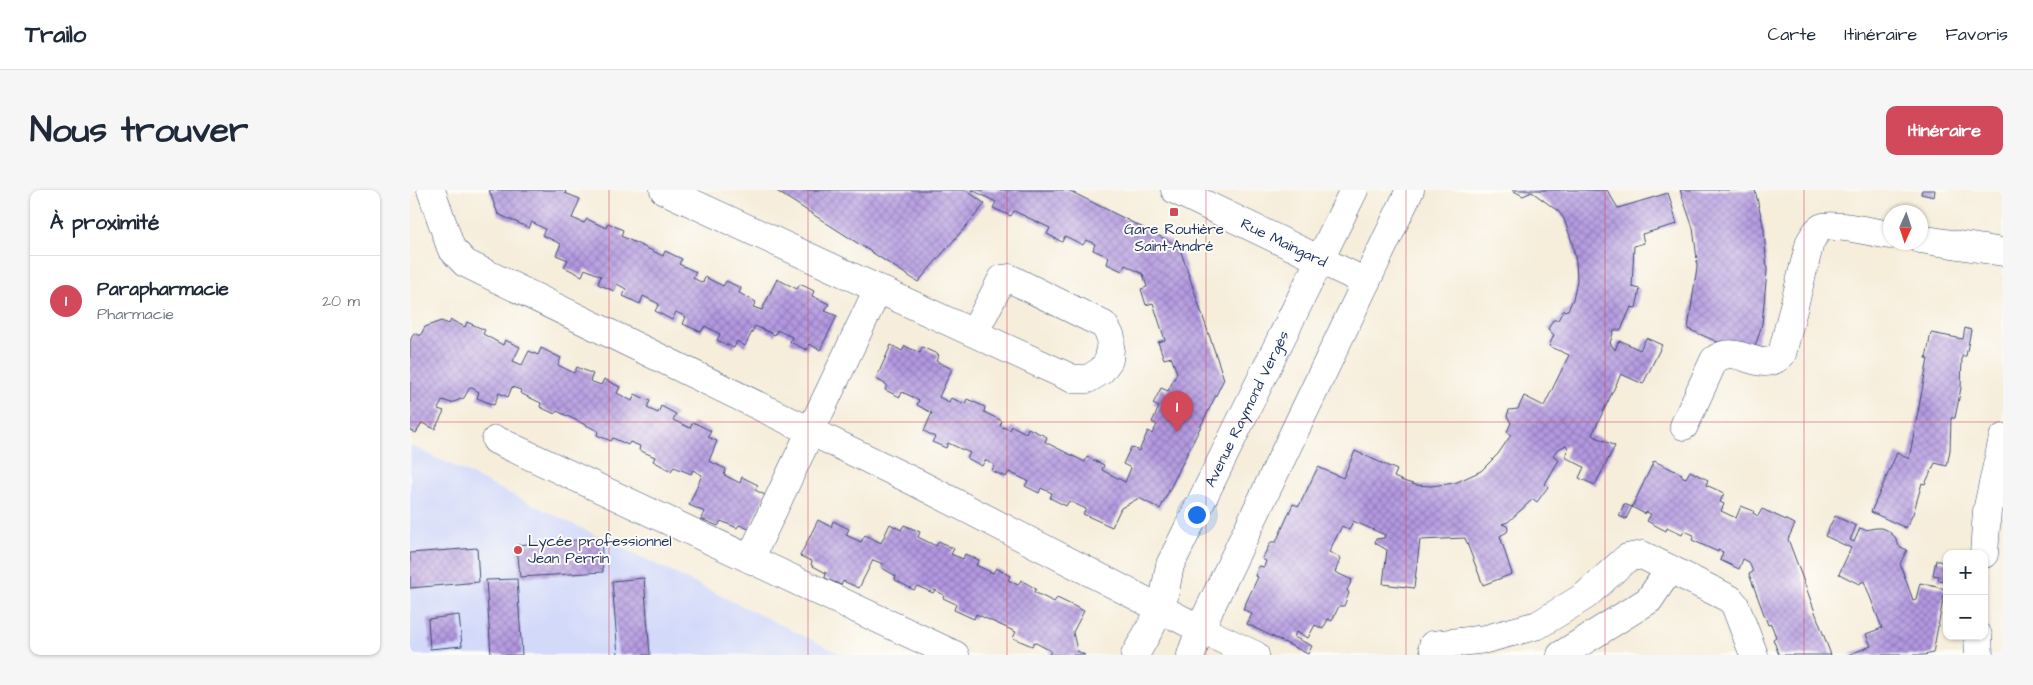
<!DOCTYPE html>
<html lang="fr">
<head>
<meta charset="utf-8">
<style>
  :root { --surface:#fff; --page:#f6f6f7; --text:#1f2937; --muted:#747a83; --line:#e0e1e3; --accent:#d1495b }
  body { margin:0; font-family:"Architects Daughter",sans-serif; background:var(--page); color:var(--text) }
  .controls { position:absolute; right:15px; bottom:15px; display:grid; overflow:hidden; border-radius:10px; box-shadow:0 1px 4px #0004 }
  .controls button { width:45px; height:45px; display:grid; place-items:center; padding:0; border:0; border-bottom:1px solid var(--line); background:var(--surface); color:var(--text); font:25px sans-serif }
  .compass { position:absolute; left:1473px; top:15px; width:45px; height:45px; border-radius:50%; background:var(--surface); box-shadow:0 1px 4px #0004; rotate:183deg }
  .you { position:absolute; left:786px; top:324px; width:18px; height:18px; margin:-12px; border:4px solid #fff; border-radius:50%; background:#1a73e8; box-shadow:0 0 0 8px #1a73e833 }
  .badge { display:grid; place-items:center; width:32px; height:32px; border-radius:50%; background:var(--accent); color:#fff; font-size:16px; font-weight:700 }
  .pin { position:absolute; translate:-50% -41px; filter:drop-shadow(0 1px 2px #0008) }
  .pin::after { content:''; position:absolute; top:26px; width:18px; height:15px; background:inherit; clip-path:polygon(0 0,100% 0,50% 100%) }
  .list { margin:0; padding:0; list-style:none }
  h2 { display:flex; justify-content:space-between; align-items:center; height:65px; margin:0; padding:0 20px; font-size:21px }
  h2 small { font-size:16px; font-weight:400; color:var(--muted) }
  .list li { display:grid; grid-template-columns:32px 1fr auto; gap:15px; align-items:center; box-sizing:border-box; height:90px; padding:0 20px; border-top:1px solid var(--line) }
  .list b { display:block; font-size:19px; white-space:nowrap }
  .list p { margin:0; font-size:16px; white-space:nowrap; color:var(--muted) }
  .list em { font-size:16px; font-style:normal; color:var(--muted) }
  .map { position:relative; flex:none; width:1593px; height:465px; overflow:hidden; border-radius:10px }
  header { display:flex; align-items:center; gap:30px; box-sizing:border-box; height:70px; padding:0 25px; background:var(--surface); border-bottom:1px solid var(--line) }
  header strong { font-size:24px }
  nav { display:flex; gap:28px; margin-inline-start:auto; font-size:18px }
  .intro { display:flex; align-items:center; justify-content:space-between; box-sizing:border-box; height:120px; padding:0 30px }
  h1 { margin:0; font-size:35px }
  .button { padding:12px 22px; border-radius:10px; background:var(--accent); color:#fff; font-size:18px; font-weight:700 }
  main { display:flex; gap:30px; padding:0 30px }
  aside { flex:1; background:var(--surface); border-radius:10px; box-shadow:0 1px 4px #0004 }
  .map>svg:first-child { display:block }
  .built { fill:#d2d9f9 }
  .building { fill:url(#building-cross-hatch) }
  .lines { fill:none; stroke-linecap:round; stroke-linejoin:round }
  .minor-casing { stroke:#3c4c71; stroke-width:29 }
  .minor { stroke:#fff; stroke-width:28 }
  .grid { fill:none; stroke:#d1495b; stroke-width:1; stroke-opacity:0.55 }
  .poi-dot { fill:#d1495b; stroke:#fdfcf7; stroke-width:2 }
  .labels { text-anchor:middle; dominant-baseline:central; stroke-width:4; stroke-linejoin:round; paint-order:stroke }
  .poi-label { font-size:15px; fill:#1b2f5e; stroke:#fdfcf7 }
  .street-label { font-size:15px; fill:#1b2f5e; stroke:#fdfcf7 }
</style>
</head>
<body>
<header>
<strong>Trailo</strong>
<nav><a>Carte</a><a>Itinéraire</a><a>Favoris</a></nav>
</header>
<div class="intro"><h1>Nous trouver</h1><a class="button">Itinéraire</a></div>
<main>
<aside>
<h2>À proximité<small></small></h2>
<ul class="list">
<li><span class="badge">1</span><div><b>Parapharmacie</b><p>Pharmacie</p></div><em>20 m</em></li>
</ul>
</aside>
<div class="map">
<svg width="1593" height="465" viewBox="0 0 1593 465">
  <defs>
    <pattern id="building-cross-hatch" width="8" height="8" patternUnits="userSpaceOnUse" patternTransform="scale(1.25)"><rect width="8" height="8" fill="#b398e0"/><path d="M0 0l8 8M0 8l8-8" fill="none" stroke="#917cb9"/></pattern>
  </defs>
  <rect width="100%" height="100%" fill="#fdfcf7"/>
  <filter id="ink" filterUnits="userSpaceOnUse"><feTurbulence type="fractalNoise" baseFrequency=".02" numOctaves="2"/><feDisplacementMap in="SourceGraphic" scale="10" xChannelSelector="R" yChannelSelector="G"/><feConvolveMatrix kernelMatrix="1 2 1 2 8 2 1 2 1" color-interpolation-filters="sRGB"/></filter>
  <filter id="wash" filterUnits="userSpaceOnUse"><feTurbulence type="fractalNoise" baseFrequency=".0096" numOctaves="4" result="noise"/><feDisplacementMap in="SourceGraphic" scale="20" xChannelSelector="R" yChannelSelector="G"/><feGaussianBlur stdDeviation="1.12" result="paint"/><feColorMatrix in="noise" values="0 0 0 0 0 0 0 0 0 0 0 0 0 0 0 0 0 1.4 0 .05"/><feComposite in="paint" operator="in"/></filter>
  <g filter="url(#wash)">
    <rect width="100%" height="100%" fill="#f6edda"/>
    <path class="built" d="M0,255L433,465H0Z"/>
    <g id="blocks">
      <path class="building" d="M79,0H156L155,3L170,9L162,28L174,33L177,29L196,38L198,33L213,40L211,46L253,66L255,61L272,69L269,74L286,82L283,88L293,93L295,87L313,96L316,91L331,98L329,103L346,112L343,117L352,120L367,89L387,99L390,94L404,101L402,106L419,114L415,121L427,126L410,160L399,154L397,160L380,152L382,147L367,140L365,145L345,136L335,156L327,151L324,158L307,150L310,144L295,136L291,142L273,134L276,127L266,122L262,130L245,121L249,114L233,106L230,114L213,106L216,99L207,94L204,101L188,94L191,86L175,79L172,86L154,77L158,70L146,65L151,54L132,45L135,39L122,32L119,38L88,24Z
        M365,0H556L575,14L508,92Z
        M562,0H658L769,56L814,189L750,319L729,308L711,318L702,337L673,324L676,319L659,311L656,316L640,308L642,303L631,298L629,303L615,296L618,291L599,282L596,287L582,281L584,275L575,270L572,276L557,268L560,263L538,253L536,258L522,252L525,247L514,241L522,223L507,215L509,210L492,202L490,207L475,200L477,195L466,189L481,155L492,161L495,156L510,163L512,157L529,165L526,171L542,179L529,207L539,212L541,208L555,214L557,209L575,217L574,222L592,231L590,236L600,240L602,236L616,243L618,238L637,247L635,252L675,272L677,267L694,275L692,280L715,292L721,278L713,274L721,257L729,261L738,241L742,244L747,235L742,232L749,217L743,214L751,198L758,201L767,183L761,167L754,169L748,152L755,150L743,113L736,115L731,99L737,97L733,84L715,75L712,81L697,74L699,67L683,60L685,54L676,50L673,55L655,46L652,52L637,44L640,38L604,21L601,26L583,18L586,12Z
        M1102,0H1197L1208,18L1258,3L1261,12L1267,34L1232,44L1234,53L1224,56L1222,97L1230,99L1226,118L1221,117L1211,140H1204L1200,153L1205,160L1208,152L1211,151L1230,160L1236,148L1252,155L1233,194L1211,184L1182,245L1205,256L1185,295L1169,288L1174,277L1155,267L1158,258L1156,255L1147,260L1143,265L1149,270L1135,294L1138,297L1127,312L1123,309L1098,332L1092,334L1097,336L1098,339L1097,342L1090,346L1102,384L1073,395L1055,348L1010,350L1004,398L973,394L977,360L965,353L966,349L974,348L975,345L943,331L939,340L932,336L919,362L931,368L925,382L942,390L937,400L939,403L934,416H929L922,431L918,429L913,439L905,435L898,448L886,442L884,447L902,456L898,464L837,434L842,424L833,419L848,387L845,386L849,376L854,377L856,371L852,369L861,352H866L883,314L889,316L908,277L933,288L945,261L987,280L984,287L993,291L1006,295L1021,296L1045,293L1071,281L1088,264L1101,245L1097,242L1101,233L1097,226L1099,220L1108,219L1114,206L1134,216L1159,165L1139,156L1144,145L1138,139L1143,130H1148L1153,121L1158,120L1163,109L1167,90L1166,72L1162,52L1154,29L1148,21L1122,2L1113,6Z
        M1270,0H1345L1354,39L1357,81L1352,134L1342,167L1278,139L1287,77L1286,61L1283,38Z
        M1512,0H1525L1524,7L1511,4Z
        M41,130L55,137L57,132L75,140L73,144L93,155L95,150L110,157L103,171L112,175L119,161L128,165L131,158L151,168L148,175L164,183L167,177L183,184L180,191L191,195L194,189L210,197L207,203L222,211L225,204L240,211L237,218L248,223L251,216L266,224L263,230L280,238L283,232L301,241L298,247L307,251L299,271L316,279L314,285L330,293L332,287L348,295L345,300L355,305L339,339L329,335L327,338L311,331L308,336L291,329L295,322L279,315L292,285L283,280L281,284L264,277L261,281L243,271L245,267L229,260L230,256L220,252L218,255L203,248L201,251L187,245L188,241L147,221L145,224L130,217L131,213L110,203L111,200L102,197L98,207L89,203L84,215L67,208L69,202L60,197L54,208L41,213L33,210L28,219L34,221L25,239L12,233L6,243L0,240V151L4,143L10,146L15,137L31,131L39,134Z
        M1555,138L1561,140L1556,166H1552L1551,198L1545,228H1541L1540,260L1537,276L1525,273L1515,294L1512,293L1503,324L1496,338L1461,322L1487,263L1499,269L1518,169L1516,168L1521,143L1553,149Z
        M1244,271L1272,284L1271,286L1276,288L1280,281L1298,290L1296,295L1314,303L1310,312L1314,314L1311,321L1326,328L1331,316L1344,321L1343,323L1348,326L1352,319L1385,334L1378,349L1421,465H1369L1363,449L1366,447L1361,434L1358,435L1339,384L1343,382L1339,372L1333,369L1329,379L1310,370L1313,362L1308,360V362L1282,350L1284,345L1274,341L1272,345L1257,338L1256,341L1237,331L1241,324L1236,322L1235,324L1222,317Z
        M1214,314L1222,317L1216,329L1209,326Z
        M1425,326L1446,336L1440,350L1444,352L1450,338L1455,340L1466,338H1472L1477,340L1485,347L1489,356L1497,360L1490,374L1503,410L1506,409L1510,393L1535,399L1523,463L1514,465H1438L1461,456L1456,444L1472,438L1454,391L1449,394L1429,384L1441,358L1415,346Z
        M408,330L421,337L423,331L439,339L436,345L451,352L455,345L471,353L480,334L491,340L494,335L510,342L508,347L526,356L529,351L544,359L541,364L553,369L555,364L569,370L566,375L583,383L586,378L600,386L598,390L608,395L611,390L626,399L624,402L644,412L647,408L674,421L663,442L667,461L675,465H639L641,461L624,452L622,456L603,448L606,442L566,424L564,429L544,420L546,414L533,408L534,405L525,400L523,403L507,396L504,400L485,390L486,386L472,378L473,374L463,370L449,398L433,391L431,395L415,388L416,383L401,375L402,371L390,366Z
        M191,348L193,382L110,387L107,355Z
        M67,358L69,392L0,398V363Z
        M1526,370L1537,373V391L1528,390L1529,386L1523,385Z
        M234,388L240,465H208L202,391Z
        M107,389L112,465H81L76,390Z
        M49,425L52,456L20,459L18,429Z"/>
    </g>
  </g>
  <g filter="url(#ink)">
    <use href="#blocks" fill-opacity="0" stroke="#3c4c71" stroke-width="1"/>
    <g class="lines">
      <g class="minor-casing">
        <g id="minor">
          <path d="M21,0L41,58L55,73L507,293L790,439L845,465"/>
          <path d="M254,0C391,63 527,126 663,189H678L691,181L699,170L701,147L694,135L599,88L592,89L564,143"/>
          <path id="s1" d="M765,0L956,92"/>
          <path d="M1510,49L1593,62"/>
          <path d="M1274,236L1304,170C1328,151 1350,187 1372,164L1400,52C1403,47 1407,39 1413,37C1423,33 1468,43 1480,45"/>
          <path d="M86,250L545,465"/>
          <path d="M1574,364L1577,321L1593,248"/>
          <path d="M340,369L468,99"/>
          <path d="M1568,446L1569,465"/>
          <path d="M1023,455L1076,449L1128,435L1175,406L1217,368L1232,365L1320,409L1325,415L1344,465"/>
          <path id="s2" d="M725,465L752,417L760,375L944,0"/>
          <path d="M781,465L790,439L1000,0"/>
          <path d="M1151,465L1239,410L1260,379"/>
        </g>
      </g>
      <use href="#minor" class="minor"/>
    </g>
  </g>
  <path class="grid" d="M199,0V465M398,0V465M597,0V465M796,0V465M996,0V465M1195,0V465M1394,0V465M0,232H1593"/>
  <g class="poi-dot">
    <rect x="759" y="17" width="10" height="10" rx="2.5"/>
    <circle cx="108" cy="360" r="5"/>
  </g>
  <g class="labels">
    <g class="poi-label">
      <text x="764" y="39">Gare Routière<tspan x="764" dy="17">Saint-André</tspan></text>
      <text x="118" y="351" text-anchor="start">Lycée professionnel<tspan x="118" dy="17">Jean Perrin</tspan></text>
    </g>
    <g class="street-label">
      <text stroke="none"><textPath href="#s1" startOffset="121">Rue Maingard</textPath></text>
      <text stroke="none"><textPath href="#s2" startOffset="272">Avenue Raymond Vergès</textPath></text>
    </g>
  </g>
</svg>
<div class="controls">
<button>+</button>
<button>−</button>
</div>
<svg class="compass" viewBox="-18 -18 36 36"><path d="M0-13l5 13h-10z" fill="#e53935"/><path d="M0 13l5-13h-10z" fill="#747a83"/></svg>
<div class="you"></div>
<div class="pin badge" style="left:767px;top:242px">1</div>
</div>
</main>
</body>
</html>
